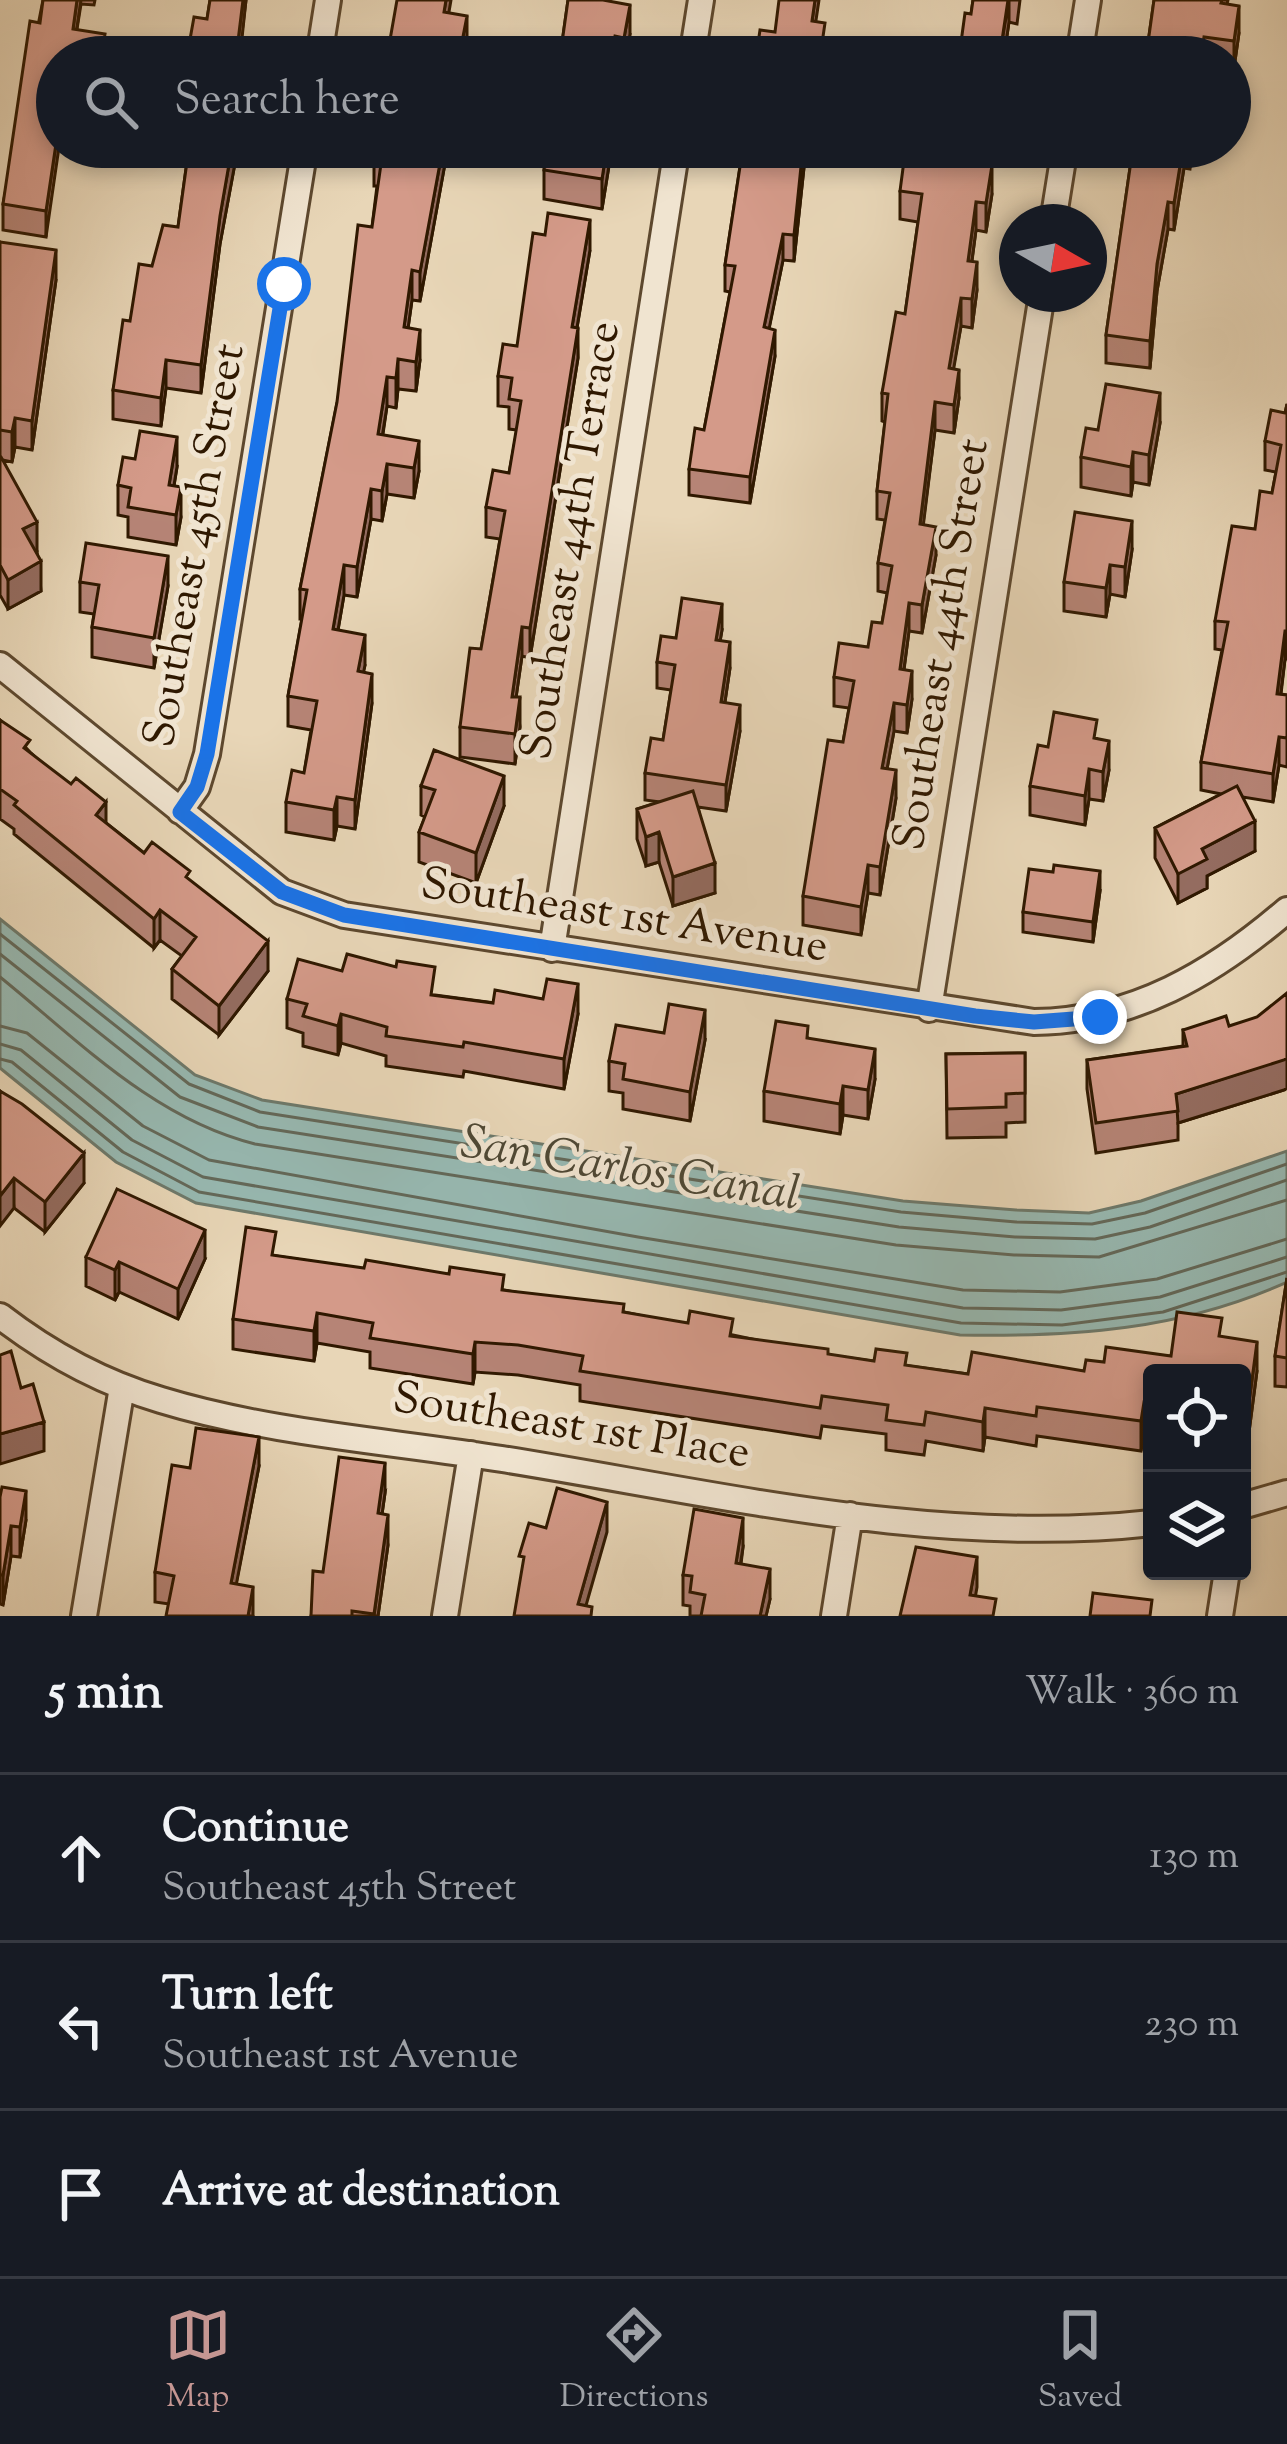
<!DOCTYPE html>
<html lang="en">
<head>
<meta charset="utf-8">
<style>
  :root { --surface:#171b24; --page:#242831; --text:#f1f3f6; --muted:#9ea1a6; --line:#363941; --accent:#c59692 }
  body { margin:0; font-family:"Sorts Mill Goudy",serif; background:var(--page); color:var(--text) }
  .controls { position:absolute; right:36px; bottom:36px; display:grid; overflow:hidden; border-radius:12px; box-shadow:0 6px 18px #0003 }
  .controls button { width:108px; height:108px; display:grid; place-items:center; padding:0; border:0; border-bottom:3px solid var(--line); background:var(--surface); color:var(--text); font:60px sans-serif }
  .compass { position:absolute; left:999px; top:204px; width:108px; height:108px; border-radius:50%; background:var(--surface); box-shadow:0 6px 18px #0003; rotate:99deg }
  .stop { position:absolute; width:36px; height:36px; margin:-27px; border:9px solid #1a73e8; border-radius:50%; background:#fff }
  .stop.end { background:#1a73e8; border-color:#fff; box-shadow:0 3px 12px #0008 }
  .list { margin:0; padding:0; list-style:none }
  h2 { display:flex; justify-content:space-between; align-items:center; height:156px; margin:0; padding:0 48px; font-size:51px }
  h2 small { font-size:39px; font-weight:400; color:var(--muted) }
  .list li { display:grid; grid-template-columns:78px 1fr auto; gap:36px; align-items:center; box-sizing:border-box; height:168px; padding:0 48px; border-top:3px solid var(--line) }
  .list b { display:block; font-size:45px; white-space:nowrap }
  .list p { margin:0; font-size:39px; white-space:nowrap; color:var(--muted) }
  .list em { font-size:39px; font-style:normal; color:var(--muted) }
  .icon { flex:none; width:66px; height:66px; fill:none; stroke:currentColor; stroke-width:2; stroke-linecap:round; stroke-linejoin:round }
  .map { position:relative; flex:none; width:1287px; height:1616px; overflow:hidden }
  .search { position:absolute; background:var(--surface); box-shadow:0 6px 18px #0003; left:36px; right:36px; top:36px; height:132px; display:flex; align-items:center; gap:30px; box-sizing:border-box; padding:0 42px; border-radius:66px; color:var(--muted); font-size:45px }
  .sheet { height:660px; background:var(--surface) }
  nav { display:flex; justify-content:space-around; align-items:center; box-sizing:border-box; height:168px; border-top:3px solid var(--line); background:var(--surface); font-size:33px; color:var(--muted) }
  nav a { display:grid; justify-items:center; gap:6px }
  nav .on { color:var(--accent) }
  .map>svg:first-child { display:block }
  .water { fill:#97b9b2; stroke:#6d796b; stroke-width:3 }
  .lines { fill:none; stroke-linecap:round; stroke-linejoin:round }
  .shore { stroke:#636859; stroke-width:3 }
  .street-casing { stroke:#5d482e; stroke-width:30 }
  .street { stroke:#f0e4d0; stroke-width:24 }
  .wall { fill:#b68476; stroke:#2f1800; stroke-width:3 }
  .shaded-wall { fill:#946c60; stroke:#2f1800; stroke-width:3 }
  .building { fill:#d49a89; stroke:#2f1800; stroke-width:3 }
  .route { stroke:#1a73e8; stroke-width:15 }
  .labels { text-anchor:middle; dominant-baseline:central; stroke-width:10; stroke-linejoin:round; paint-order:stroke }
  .street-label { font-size:45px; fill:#2f1800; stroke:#f0e4d0 }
  .water-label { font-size:48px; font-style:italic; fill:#4e4835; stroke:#f0e4d0 }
</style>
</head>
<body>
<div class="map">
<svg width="1287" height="1616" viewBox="0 0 1287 1616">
  <rect width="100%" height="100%" fill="#e8d6b7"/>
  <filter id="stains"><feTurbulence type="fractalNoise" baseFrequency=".00167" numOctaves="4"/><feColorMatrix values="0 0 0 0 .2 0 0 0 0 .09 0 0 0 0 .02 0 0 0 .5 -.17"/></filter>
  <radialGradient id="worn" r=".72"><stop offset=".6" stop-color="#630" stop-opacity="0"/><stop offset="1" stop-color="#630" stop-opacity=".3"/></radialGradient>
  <path class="water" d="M0,919L195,1075L262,1100L903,1201L1016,1210L1089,1213L1141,1201L1287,1151V1282C1181,1330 1074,1337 960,1335L196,1203L116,1162L0,1068Z"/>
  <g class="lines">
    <path class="shore" d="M0,934L189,1084L260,1112L901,1212L1016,1222L1092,1224L1145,1213L1287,1164
      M0,954L180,1097L258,1127L899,1227L1015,1237L1095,1239L1150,1227L1287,1180
      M0,977C79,1041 154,1119 255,1144L896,1245L1014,1255L1099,1257L1287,1200
      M0,1026L27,1033L143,1126L209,1160L638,1237L963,1290L1060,1292L1157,1279L1287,1239
      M0,1044L21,1050L132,1140L203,1177L963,1308L1061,1310L1160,1297L1287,1257
      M0,1059L12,1062L123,1152L199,1192L961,1323L1062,1325L1163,1312L1287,1272"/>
    <g class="street-casing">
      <path id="street" d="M319,57L328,0
        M692,57L701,0
        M1079,57L1088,0
        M1053,222L1065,147
        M0,665L282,892L344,915L1034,1022C1133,1021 1214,973 1287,910
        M180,811L197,787L207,754L305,147
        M552,949L677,147
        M929,1009L1042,294
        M0,1316C48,1353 103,1383 161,1400C269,1433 390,1441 502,1459C715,1493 935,1547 1152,1523
        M1242,1506L1287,1493
        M84,1616L122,1387
        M445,1616L471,1454
        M834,1616L850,1515
        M1220,1616L1227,1571"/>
    </g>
    <use href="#street" class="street"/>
  </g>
  <path class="wall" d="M43,0H95L94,5L81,4L77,29L105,57H57L46,237L3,230V204Z
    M210,0H246L241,41L252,57H189V45L207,19Z
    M568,0L630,34L626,57H560Z
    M973,0H1020L1017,24L1009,22L1005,48L1009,57L971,14Z
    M1154,0H1228L1227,4L1239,33L1234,68H1230V57H1146Z
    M189,147H238L220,244L201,393L166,388L161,426L113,419V390L130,321L152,266L178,227Z
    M448,147L420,301L412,300L408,328L420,360L416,391L398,389L396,408L387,406L383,434L419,471L414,498L387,494L382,521L371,519L357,597L344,595L338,630L365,665L363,672L372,703L355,829L337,826L334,840L286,832V802L304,773L311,730L288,726V696L302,619H300V589L372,227L377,186H374V156Z
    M547,147H612L602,209L544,199V170Z
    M743,147H825L823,161L805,158L794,261L783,260L769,328L775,356L750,503L689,495V469L704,430L730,292L725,291V265Z
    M929,147H985L982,164L992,194L986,232L976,230L972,261L977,290L972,328L961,326L953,369L959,398L954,433L935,430L923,524L936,555L922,633L909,631L904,670L912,699L907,733L894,731L887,769L896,798L880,895L868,893L861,935L803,925V896L843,742L849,708L834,706V677L868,647L882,623L887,593L878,591V563L885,520L877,519V491L885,422L882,421V393L905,314L918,222L900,219V191L927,156Z
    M1133,147H1193L1190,169L1184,168L1174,230L1168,229L1157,291L1150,368L1106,363V335Z
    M0,242L56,280L32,450L15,447L12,462L3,460L37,551L41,591L8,609L0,595Z
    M590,250L577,328L578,358L530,658L522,656L516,697L520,727L515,764L460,757V727L481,649L500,539L486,537V507L509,473L517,430L509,429V407L498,406V376Z
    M1287,404V659H1285L1281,694L1287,695V767L1279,765L1273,802L1243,797L1255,851L1207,876V888L1178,903L1155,858V828L1221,794L1201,790V762L1222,650L1215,649V621L1272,493L1276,472L1265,470V441L1285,413Z
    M1160,423L1149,485L1133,482L1131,496L1081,487V457L1098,430Z
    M177,467L174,486L181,517L176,545L128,537V517L118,515V485Z
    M1132,550L1125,597L1110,594L1106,617L1064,611V582Z
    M80,582L168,586L154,668L92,657V627L94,614L80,612Z
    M722,630L720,641L730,668L725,702L740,731L726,811L698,807L715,893L673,906L659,862L646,866L637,839V809L660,802L645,800V773L663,740L671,690L657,688V662L676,638Z
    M0,720L30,752L106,823L144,853L190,881L268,971L219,1035L172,999V969L182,956L160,940L154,948L14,834V829L0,819Z
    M1097,739L1109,770L1103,801L1089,799L1085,825L1030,815V786L1048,747Z
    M421,786L504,806L476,883L419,862V832L425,817L421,815Z
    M1100,891L1093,942L1023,932V912Z
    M435,995L578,1014L564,1089L464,1071L463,1077L386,1066V1056L341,1043L338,1055L303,1046V1033L287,1028V999Z
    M1229,1026L1284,1090L1178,1123V1140L1096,1153L1087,1089V1060L1183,1046V1030Z
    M808,1038L875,1079L868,1119L843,1115L840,1134L764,1121V1091Z
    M705,1040L690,1121L623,1109V1093L609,1091V1061Z
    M1025,1053V1122L1006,1123V1137L947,1138L946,1054Z
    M0,1091L84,1183L45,1232L14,1208Z
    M276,1256L504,1290L624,1312L828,1355L968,1374L1084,1371L1104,1362L1171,1356L1222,1337L1257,1371L1249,1432L1242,1431V1373H1152V1433L1144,1432L1141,1451L1037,1436L1036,1446L985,1437L983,1451L926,1441L924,1455L886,1450V1434L822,1426L820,1438L580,1401V1385L518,1375L475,1372L473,1384L370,1368V1352L317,1343L314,1361L233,1349V1319Z
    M86,1257L205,1259L178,1319L119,1292L115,1300L86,1286Z
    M1287,1278V1387L1275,1386V1356Z
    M259,1466L236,1584L253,1616L155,1602V1572L190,1468Z
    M385,1493L382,1514L388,1545L378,1616H311L323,1572Z
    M0,1497L26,1520L20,1557L11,1556L3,1605L0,1604Z
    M743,1547L741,1564L770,1599L766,1616H690V1606L683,1605V1575Z"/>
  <path class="shaded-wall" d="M77,0H81L73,54V29Z
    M243,0H246L240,57L238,41Z
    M446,0H451L444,41V12Z
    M815,0H819L812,47V21Z
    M1009,0V22L1004,57L1001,47Z
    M630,5V34L626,57H624V38Z
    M1239,6V33L1234,68V41Z
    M467,16V45L465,57H459Z
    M57,137V147H59L46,237V211Z
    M232,147H238L220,244L201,393V365L220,216Z
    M443,147H448L420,301V272Z
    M607,147H612L602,209V179Z
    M803,147H805V158L794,261V235Z
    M981,147H985L978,192V163Z
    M1183,147L1184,168L1174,230V203Z
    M992,165V194L986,232V203Z
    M976,202V230L968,289V261Z
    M1168,202V229L1157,291L1150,368V341L1157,264Z
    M590,220V250L572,357V327Z
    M783,234V260L764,354V327Z
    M56,250V280L32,450V421Z
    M977,262V290L972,328V299Z
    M412,270V300L404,357V327Z
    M961,298V326L949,396V368Z
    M578,328V358L530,658V628Z
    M420,330V360L416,391V362Z
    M775,330V356L750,503V477Z
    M398,359V389L396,408V378Z
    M166,360V388L161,426V398Z
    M959,370V398L954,433V405Z
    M387,377V406L378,463V434Z
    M1160,393V423L1149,485V455Z
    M935,402V430L920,552V524Z
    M15,418V447L12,462V432Z
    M177,437V467L169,515V485Z
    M419,441V471L414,498V468Z
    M1133,452V482L1131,496V467Z
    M387,464V494L382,521V491Z
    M181,487V517L176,545V515Z
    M371,489V519L357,597V567Z
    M1132,521V550L1125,597V567Z
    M37,522V551L23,558V529Z
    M936,527V555L922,633V605Z
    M168,556V586L154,668V638Z
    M41,561V591L8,609V580Z
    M344,565V595L333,659V629Z
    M1110,565V594L1106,617V588Z
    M909,603V631L900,698V669Z
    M722,604V630L716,666V640Z
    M522,627V656L512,726V697Z
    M1285,631V659L1277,722V694Z
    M365,635V665L358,701V671Z
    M730,642V668L721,728V702Z
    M912,671V699L907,733V705Z
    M372,674V703L355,829V800Z
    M520,697V727L515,764V734Z
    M894,703V731L882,796V768Z
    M740,705V731L726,811V785Z
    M1279,737V765L1273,802V774Z
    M1109,741V770L1103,801V772Z
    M1089,769V799L1085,825V796Z
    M896,770V798L880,895V867Z
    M504,776V806L476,883V853Z
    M337,797V826L334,840V810Z
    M106,802V832L96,815Z
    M1255,821V851L1207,876V888L1178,903V874L1202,849Z
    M659,832V862L646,866V837Z
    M715,863V893L673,906V877Z
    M868,865V893L861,935V907Z
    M1100,871V891L1093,942V922Z
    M160,910V940L154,948V919Z
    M268,941V971L219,1035V1006Z
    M578,984V1014L564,1089V1059Z
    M705,1010V1040L690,1121V1092Z
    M341,1014V1043L338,1055V1026Z
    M875,1049V1079L868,1119V1090Z
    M1287,1058V1088L1284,1090L1178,1123L1176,1094Z
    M843,1086V1115L840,1134V1104Z
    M84,1153V1183L45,1232V1202Z
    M14,1178V1208L0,1226V1196Z
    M205,1230V1259L178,1319V1289Z
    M119,1262V1292L115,1300V1270Z
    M317,1313V1343L314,1361V1331Z
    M475,1342V1372L473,1384V1354Z
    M1257,1342V1371L1249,1432V1402Z
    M1144,1402V1432L1141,1451V1421Z
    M985,1408V1437L983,1451V1422Z
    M44,1422V1451L0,1464V1434Z
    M259,1437V1466L231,1612V1583Z
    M385,1463V1493L378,1543V1513Z
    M26,1491V1520L20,1557V1527Z
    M607,1502V1532L583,1616L578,1604Z
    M388,1515V1545L378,1616H374Z
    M743,1518V1547L736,1593V1563Z
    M11,1526V1556L3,1605V1575Z
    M977,1557V1587L972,1616L970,1595Z
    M770,1569V1599L766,1616H760Z
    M253,1587V1616H248Z"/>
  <path class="building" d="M43,0H77L73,29L105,34L101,57H57V137L46,211L3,204L30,21L40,23Z
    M210,0H243L238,41L252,43L249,57H201L202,47L189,45L194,17L207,19Z
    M397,0H446L444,12L467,16L459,57H387Z
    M568,0H603L630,5L624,38L615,36L611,57H560Z
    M779,0H815L812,21L825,23L820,57H756L760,30L775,32Z
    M973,0H1008L1001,47L1009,48L1008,57H959L965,13L971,14Z
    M1154,0H1222L1221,3L1239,6L1234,41L1204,37L1201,57H1146Z
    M189,147H232L220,216L201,365L166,360L161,398L113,390L123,320L130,321L139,264L152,266L163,225L178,227Z
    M375,147H443L420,272L412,270L404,327L420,330L416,362L398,359L396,378L387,377L378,434L419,441L414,468L387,464L382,491L371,489L357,567L344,565L333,629L365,635L358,671L372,674L355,800L337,797L334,810L286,802L292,770L304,773L317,701L288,696L307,590L300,589L337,402L358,225L372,227L382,157L374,156Z
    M547,147H607L602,179L544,170Z
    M743,147H803L794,235L783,234L764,327L775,330L750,477L689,469L695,428L704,430L735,266L725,265Z
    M929,147H981L978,163L992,165L986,203L976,202L968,261L977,262L972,299L961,298L949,368L959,370L954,405L935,402L920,524L936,527L922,605L909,603L900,669L912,671L907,705L894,703L882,768L896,770L880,867L868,865L861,907L803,896L828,740L843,742L854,681L834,677L839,643L868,647L872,622L882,623L892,566L878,563L890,493L877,491L888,394L882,393L896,312L905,314L922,194L900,191L905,153L927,156Z
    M1133,147H1183L1174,203L1168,202L1157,264L1150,341L1106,335Z
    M548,213L590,220L572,327L578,328L530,628L522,627L512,697H520L515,734L460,727L470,648L481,649L505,511L486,507L493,470L509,473L521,401L509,399L512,378L498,376L503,344L517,346L533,233L545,235Z
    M0,242L56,250L32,421L15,418L12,432L0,430Z
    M1106,384L1160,393L1149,455L1133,452L1131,467L1081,457L1086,428L1098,430Z
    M1287,404V631H1285L1277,694L1287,695V738L1279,737L1273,774L1201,762L1228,622L1215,621L1232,526L1255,529L1260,491L1272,493L1281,445L1265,441L1271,410L1285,413Z
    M140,431L177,437L169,485L181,487L176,515L128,507L131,488L118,485L123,457L135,459Z
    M0,457H1L37,522L23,529L41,561L8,580L0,565Z
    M1075,512L1132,521L1125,567L1110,565L1106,588L1064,582Z
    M86,543L168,556L154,638L92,627L99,585L80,582Z
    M682,598L722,604L716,640L730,642L721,702L740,705L726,785L645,773L651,738L663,740L675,665L657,662L661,636L676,638Z
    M1054,712L1097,720L1094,738L1109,741L1103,772L1089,769L1085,796L1030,786L1038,745L1048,747Z
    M0,720L30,740L24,748L71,784L76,778L106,802L96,815L144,853L152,842L190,871L186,877L268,941L219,1006L172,969L196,937L160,910L154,919L14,805L17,801L0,789Z
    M434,750L504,776L476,853L419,832L435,790L421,786Z
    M1237,786L1255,821L1202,849L1207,859L1178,874L1155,828Z
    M693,791L715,863L673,877L659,832L646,837L637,809Z
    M1054,865L1100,871L1093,922L1023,912L1029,869L1053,872Z
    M347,954L396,967L397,961L435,967L431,995L493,1003L495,990L543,999L547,979L578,984L564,1059L464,1042L463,1047L386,1036L387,1027L341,1014L338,1026L303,1016L307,1004L287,999L298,959L342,971Z
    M1287,993V1058L1284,1060L1176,1094L1178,1111L1096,1123L1087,1060L1187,1046L1183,1030L1226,1016L1229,1026L1257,1017Z
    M669,1004L705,1010L690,1092L623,1079L625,1064L609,1061L616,1025L664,1033Z
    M776,1021L808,1026L807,1038L875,1049L868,1090L843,1086L840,1104L764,1091Z
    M1025,1053V1093L1006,1094V1107L947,1109L946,1054Z
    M0,1091L22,1104L84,1153L45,1202L14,1178L0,1196Z
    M117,1189L205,1230L178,1289L119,1262L115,1270L86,1257Z
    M246,1227L276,1232L272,1255L364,1268L366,1260L449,1274L450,1267L504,1275L502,1290L624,1304L623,1312L688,1323L690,1311L733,1319L730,1336L828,1349V1354L874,1361L876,1349L907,1353L905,1365L968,1374L972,1352L1084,1371L1086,1360L1104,1362L1106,1347L1171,1356L1177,1312L1222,1318L1219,1336L1257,1342L1249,1402L1242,1401V1373H1152V1404L1144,1402L1141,1421L1037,1407L1036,1416L985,1408L983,1422L926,1412L924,1425L886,1420L888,1405L822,1396L820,1408L580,1371L583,1356L518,1345L475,1342L473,1354L370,1338L373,1323L317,1313L314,1331L233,1319Z
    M1287,1278V1358L1275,1356Z
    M11,1351L21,1388L33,1384L44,1422L0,1434V1355Z
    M196,1428L259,1437L231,1583L253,1587L248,1616H166L174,1576L155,1572L172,1465L190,1468Z
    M339,1457L385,1463L378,1513L388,1515L374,1614L352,1611V1616H311L313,1571L323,1572Z
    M2,1487L26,1491L20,1527L11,1526L3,1575H0V1497Z
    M557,1488L607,1502L578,1604L592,1607L591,1616H514L524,1557L519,1556L529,1523L546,1528Z
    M694,1509L743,1518L736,1563L770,1569L760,1616H701L705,1595L690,1592L692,1576L683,1575Z
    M916,1547L977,1557L970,1595L996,1599L993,1616H900Z
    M1093,1593L1152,1600L1150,1616H1090Z"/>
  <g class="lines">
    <path class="route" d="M284,284L207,754L197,787L180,812L282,892L344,915L975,1016L1034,1022L1100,1017"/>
  </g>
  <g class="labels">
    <g class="street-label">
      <text transform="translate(573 541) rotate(-81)">Southeast 44th Terrace</text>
      <text transform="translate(197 546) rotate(-80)">Southeast 45th Street</text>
      <text transform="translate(944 645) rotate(-81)">Southeast 44th Street</text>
      <text transform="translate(624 918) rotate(9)">Southeast 1st Avenue</text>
      <text transform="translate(571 1428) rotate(9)">Southeast 1st Place</text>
    </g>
    <g class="water-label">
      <text transform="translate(630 1171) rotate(9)">San Carlos Canal</text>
    </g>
  </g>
  <rect width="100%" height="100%" filter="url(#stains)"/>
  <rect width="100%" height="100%" fill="url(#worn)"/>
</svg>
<div class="controls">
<button><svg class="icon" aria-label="locate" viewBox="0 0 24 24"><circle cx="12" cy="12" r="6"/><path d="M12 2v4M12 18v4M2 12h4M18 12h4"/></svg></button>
<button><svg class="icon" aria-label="layers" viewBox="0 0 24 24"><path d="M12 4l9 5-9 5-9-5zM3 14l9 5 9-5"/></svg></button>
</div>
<svg class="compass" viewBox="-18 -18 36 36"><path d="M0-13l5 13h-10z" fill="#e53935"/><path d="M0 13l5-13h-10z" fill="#9ea1a6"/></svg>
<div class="stop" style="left:284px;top:284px"></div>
<div class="stop end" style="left:1100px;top:1017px"></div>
<div class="search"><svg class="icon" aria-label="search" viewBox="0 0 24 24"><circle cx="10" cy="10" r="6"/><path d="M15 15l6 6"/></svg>Search here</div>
</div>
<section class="sheet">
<h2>5 min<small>Walk · 360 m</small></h2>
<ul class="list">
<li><svg class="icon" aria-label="ahead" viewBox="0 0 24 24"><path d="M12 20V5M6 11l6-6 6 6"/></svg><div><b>Continue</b><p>Southeast 45th Street</p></div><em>130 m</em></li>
<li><svg class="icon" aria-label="left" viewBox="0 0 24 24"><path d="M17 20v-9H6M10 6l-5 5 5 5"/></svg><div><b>Turn left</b><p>Southeast 1st Avenue</p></div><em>230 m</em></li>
<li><svg class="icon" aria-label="arrive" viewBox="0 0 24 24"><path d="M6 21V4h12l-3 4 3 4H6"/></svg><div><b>Arrive at destination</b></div></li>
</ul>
</section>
<nav>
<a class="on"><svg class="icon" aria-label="map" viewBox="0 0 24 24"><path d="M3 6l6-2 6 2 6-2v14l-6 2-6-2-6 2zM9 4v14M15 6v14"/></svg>Map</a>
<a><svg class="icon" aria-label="directions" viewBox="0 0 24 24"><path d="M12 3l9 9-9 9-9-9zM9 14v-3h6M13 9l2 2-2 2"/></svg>Directions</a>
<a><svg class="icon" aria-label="saved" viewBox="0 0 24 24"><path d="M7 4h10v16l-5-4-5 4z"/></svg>Saved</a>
</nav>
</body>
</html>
